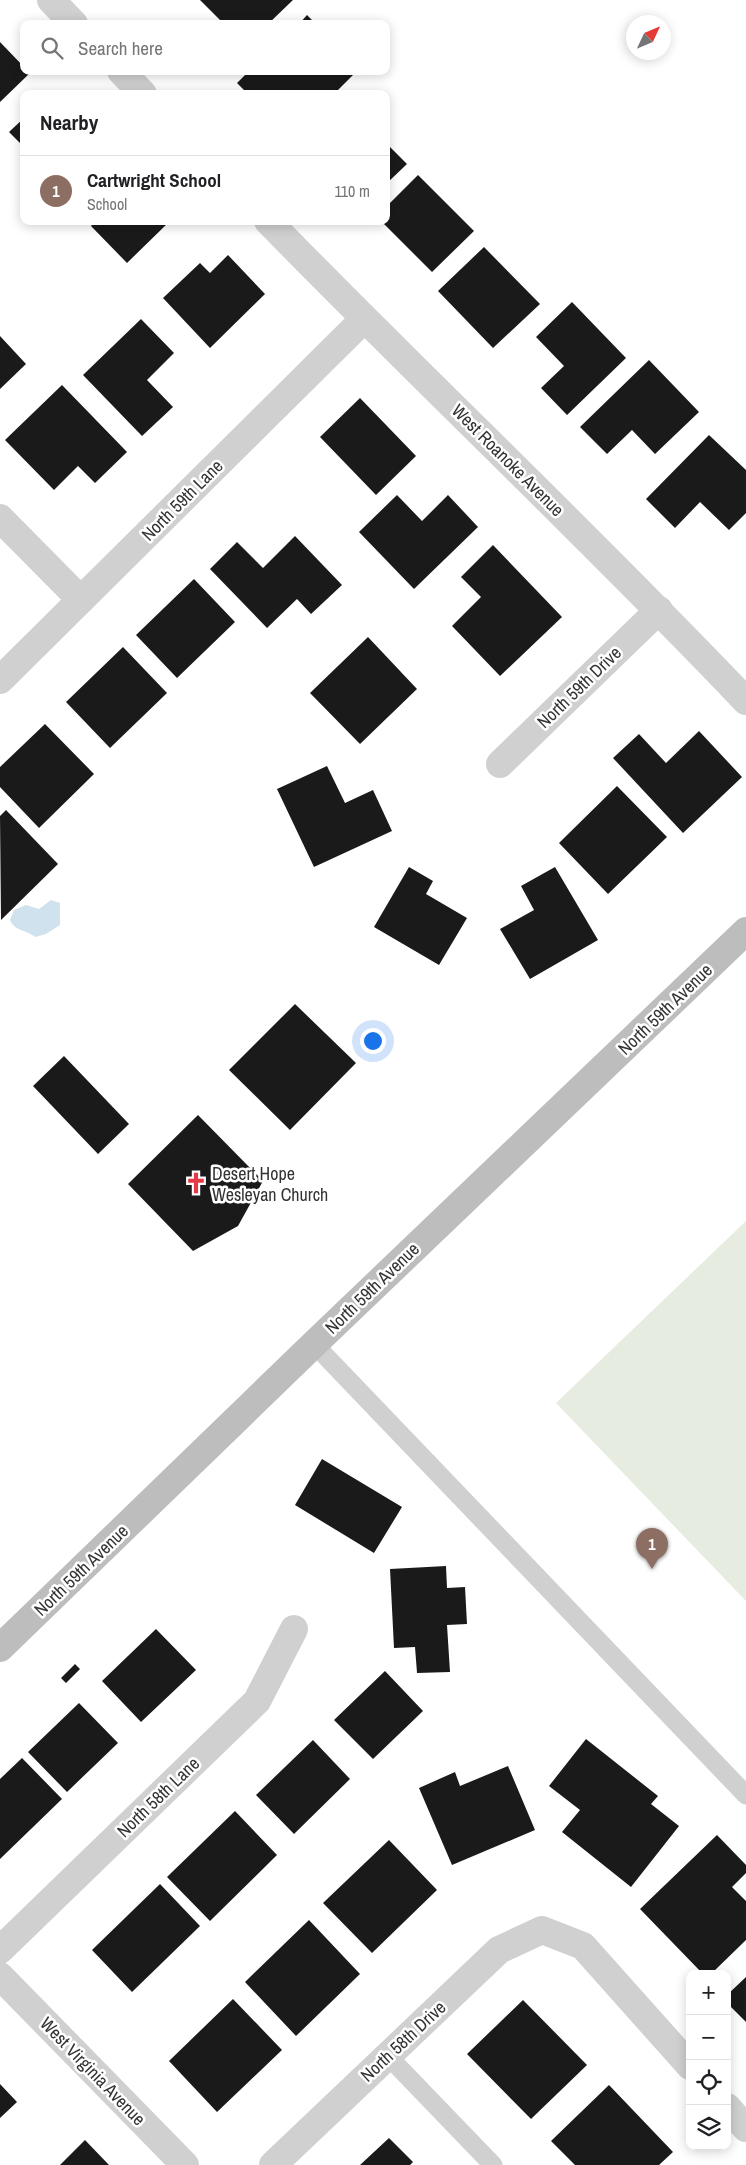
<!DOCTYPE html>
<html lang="en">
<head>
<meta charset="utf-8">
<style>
  :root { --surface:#fff; --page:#f6f6f6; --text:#202124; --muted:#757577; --line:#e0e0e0; --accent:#e63946 }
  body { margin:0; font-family:"Archivo Narrow",sans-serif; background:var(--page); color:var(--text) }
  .controls { position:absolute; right:15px; bottom:15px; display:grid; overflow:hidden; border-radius:10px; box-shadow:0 2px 12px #0003 }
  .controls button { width:45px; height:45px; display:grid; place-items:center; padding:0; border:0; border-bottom:1px solid var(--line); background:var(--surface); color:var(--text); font:25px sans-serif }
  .compass { position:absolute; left:626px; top:15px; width:45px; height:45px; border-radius:50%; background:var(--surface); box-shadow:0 2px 12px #0003; rotate:46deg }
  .you { position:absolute; left:372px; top:1040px; width:18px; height:18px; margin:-12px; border:4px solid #fff; border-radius:50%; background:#1a73e8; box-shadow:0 0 0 8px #1a73e833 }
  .badge { display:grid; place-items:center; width:32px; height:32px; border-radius:50%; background:var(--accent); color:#fff; font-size:16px; font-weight:700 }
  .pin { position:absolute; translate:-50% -41px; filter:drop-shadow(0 1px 2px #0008) }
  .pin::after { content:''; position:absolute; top:26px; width:18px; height:15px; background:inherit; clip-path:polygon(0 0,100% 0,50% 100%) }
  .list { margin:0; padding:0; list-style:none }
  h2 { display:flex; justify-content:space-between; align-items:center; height:65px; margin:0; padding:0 20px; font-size:21px }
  h2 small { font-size:16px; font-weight:400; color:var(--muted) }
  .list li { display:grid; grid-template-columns:32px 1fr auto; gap:15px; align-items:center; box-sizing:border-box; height:70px; padding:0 20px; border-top:1px solid var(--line) }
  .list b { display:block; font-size:19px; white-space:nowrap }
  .list p { margin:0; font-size:16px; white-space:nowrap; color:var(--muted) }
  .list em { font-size:16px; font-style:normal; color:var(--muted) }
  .icon { flex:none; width:28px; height:28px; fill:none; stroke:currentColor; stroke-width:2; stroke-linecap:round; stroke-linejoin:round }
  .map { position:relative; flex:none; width:746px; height:2165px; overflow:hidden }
  .search { position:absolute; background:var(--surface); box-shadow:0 2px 12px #0003; left:20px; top:20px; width:370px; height:55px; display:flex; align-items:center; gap:12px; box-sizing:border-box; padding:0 18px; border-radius:10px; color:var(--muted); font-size:19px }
  .panel { position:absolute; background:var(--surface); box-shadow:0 2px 12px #0003; left:20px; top:90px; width:370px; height:135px; border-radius:10px }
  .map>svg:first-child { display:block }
  .green { fill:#e6ecdf }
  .water { fill:#cfe2ee }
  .building { fill:#1a1a1a }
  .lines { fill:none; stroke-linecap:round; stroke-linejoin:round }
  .lane { stroke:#d0d0d0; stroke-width:19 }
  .street { stroke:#d0d0d0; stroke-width:28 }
  .secondary { stroke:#bdbdbd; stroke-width:28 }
  .labels { text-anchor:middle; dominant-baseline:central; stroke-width:5; stroke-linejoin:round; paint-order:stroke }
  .street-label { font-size:18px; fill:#333; stroke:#fff }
  .poi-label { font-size:18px; fill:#333; stroke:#fff; text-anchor:start }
</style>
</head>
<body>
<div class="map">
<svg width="746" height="2165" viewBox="0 0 746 2165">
  <rect width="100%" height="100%" fill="#fff"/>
  <path class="green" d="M746,1221V1601L556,1403Z"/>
  <path class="water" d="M51,900L60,903V925L46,934L35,937C26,929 15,932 10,920L14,910L26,905L39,909Z"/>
  <path class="building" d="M200,0H293L268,24H218L221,21Z
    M307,15L316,24H299Z
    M0,42L24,67V71L30,73L0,102Z
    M249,71H357L334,94H248L237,83Z
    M24,118V147L9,132Z
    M386,143L407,164L386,184Z
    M418,175L474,231L432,272L381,221H386V207Z
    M95,221H170L127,263L91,226Z
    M484,247L540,304L493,348L438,291Z
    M228,255L265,294L210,348L163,298L200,263L210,273Z
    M572,302L626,358L567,415L541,388L564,366L536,337Z
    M141,319L174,353L147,380L173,407L142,436L83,375Z
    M0,336L26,364L0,389Z
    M649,360L699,412L655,454L632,430L607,454L580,427Z
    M62,385L127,452L95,483L78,466L54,490L5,440Z
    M360,398L416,456L376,495L320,437Z
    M709,435L746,470V513L729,530L700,502L675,528L646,499Z
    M397,495L422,521L448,495L478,527L414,589L359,532Z
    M295,536L342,585L311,614L297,599L267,628L210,569L237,542L263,568Z
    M493,545L562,617L500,676L452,626L481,597L461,577Z
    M194,579L235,622L177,678L136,635Z
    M368,637L417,689L360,744L310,693Z
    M123,647L167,693L110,748L66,702Z
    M45,724L94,774L39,828L0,787V767Z
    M699,731L742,777L683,833L613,758L639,734L666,763Z
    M327,766L345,803L373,790L392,831L314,867L277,789Z
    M617,786L667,837L608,894L559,843Z
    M6,810L58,864L1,920L0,816Z
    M409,867L433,881L426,894L467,918L439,965L374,927Z
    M555,867L598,940L530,979L500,929L534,910L521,886Z
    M295,1004L356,1063L290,1130L229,1070Z
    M64,1056L129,1124L98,1154L33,1086Z
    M198,1115L263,1181L238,1226L193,1251L128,1184Z
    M322,1459L402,1507L374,1553L295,1505Z
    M446,1566L447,1588L465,1587L467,1624L447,1625L450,1672L417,1673L415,1647L394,1648L390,1569Z
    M156,1629L196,1670L141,1722L102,1681Z
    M75,1664L80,1669L66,1683L61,1678Z
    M385,1671L423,1711L373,1759L334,1720Z
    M79,1703L118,1743L67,1792L28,1752Z
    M586,1739L658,1796L651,1804L679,1826L631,1887L562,1832L580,1810L549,1786Z
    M313,1740L350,1779L294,1834L256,1795Z
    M22,1758L62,1799L0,1859V1779Z
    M508,1766L535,1830L452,1865L419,1788L455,1772L460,1786Z
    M235,1811L277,1855L210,1921L167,1877Z
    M717,1835L746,1865V1873L732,1887L746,1901V1940L711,1974H703L640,1909Z
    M389,1840L437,1890L372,1953L323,1903Z
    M160,1884L200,1926L132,1992L92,1950Z
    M309,1920L360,1974L296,2036L245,1982Z
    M746,1977V2022L727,2003V1995Z
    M233,1999L282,2050L217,2112L169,2061Z
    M523,2000L587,2065L531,2119L467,2054Z
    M0,2084L17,2102L0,2118Z
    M609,2085L673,2152L659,2165H575L551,2141Z
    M389,2138L413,2162L410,2165H360Z
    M85,2140L109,2165H60Z"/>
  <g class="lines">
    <path class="lane" d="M314,1344L746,1795
      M387,2055L493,2165"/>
    <path class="street" d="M51,0L74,24
      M121,71L143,94
      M268,221C426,383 590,537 746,701
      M0,518L81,600
      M0,680L364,319
      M500,764L659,610
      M0,1950L257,1701L294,1629
      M0,1976L185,2165
      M727,2107L746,2128
      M273,2165L499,1950L542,1930L583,1946L690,2066"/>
    <path class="secondary" d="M0,1648L314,1344L746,931"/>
  </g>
  <defs>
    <g id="church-bare" transform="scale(1.725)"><path d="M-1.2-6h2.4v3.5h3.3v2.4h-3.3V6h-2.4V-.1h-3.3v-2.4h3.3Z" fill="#e63946" stroke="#fff" stroke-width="2.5" paint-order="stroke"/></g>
  </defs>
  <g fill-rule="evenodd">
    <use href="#church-bare" x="196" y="1183"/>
  </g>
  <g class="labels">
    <g class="street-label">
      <text transform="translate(508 460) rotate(45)">West Roanoke Avenue</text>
      <text transform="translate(182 500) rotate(-45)">North 59th Lane</text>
      <text transform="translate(579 687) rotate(-44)">North 59th Drive</text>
      <text transform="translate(665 1009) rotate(-44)">North 59th Avenue</text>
      <text transform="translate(372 1288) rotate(-44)">North 59th Avenue</text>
      <text transform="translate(81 1570) rotate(-44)">North 59th Avenue</text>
      <text transform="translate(158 1797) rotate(-44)">North 58th Lane</text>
      <text transform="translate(403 2041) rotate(-43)">North 58th Drive</text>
      <text transform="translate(93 2071) rotate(46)">West Virginia Avenue</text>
    </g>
    <g class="poi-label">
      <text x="212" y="1173">Desert Hope<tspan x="212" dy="21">Wesleyan Church</tspan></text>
    </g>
  </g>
</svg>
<div class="controls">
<button>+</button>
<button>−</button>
<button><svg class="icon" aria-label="locate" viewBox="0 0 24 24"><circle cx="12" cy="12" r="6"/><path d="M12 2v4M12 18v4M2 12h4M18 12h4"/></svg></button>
<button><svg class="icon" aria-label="layers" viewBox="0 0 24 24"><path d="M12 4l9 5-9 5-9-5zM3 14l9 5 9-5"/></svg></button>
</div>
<svg class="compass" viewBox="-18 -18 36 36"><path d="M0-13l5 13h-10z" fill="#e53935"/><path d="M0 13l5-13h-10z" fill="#757577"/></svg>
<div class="you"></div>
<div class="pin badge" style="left:652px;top:1569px;background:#8d6e63">1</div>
<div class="search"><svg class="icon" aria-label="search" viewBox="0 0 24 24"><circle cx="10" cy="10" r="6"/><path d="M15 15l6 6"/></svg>Search here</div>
<section class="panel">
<h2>Nearby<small></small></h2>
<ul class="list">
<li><span class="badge" style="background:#8d6e63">1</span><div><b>Cartwright School</b><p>School</p></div><em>110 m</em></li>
</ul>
</section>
</div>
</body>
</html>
